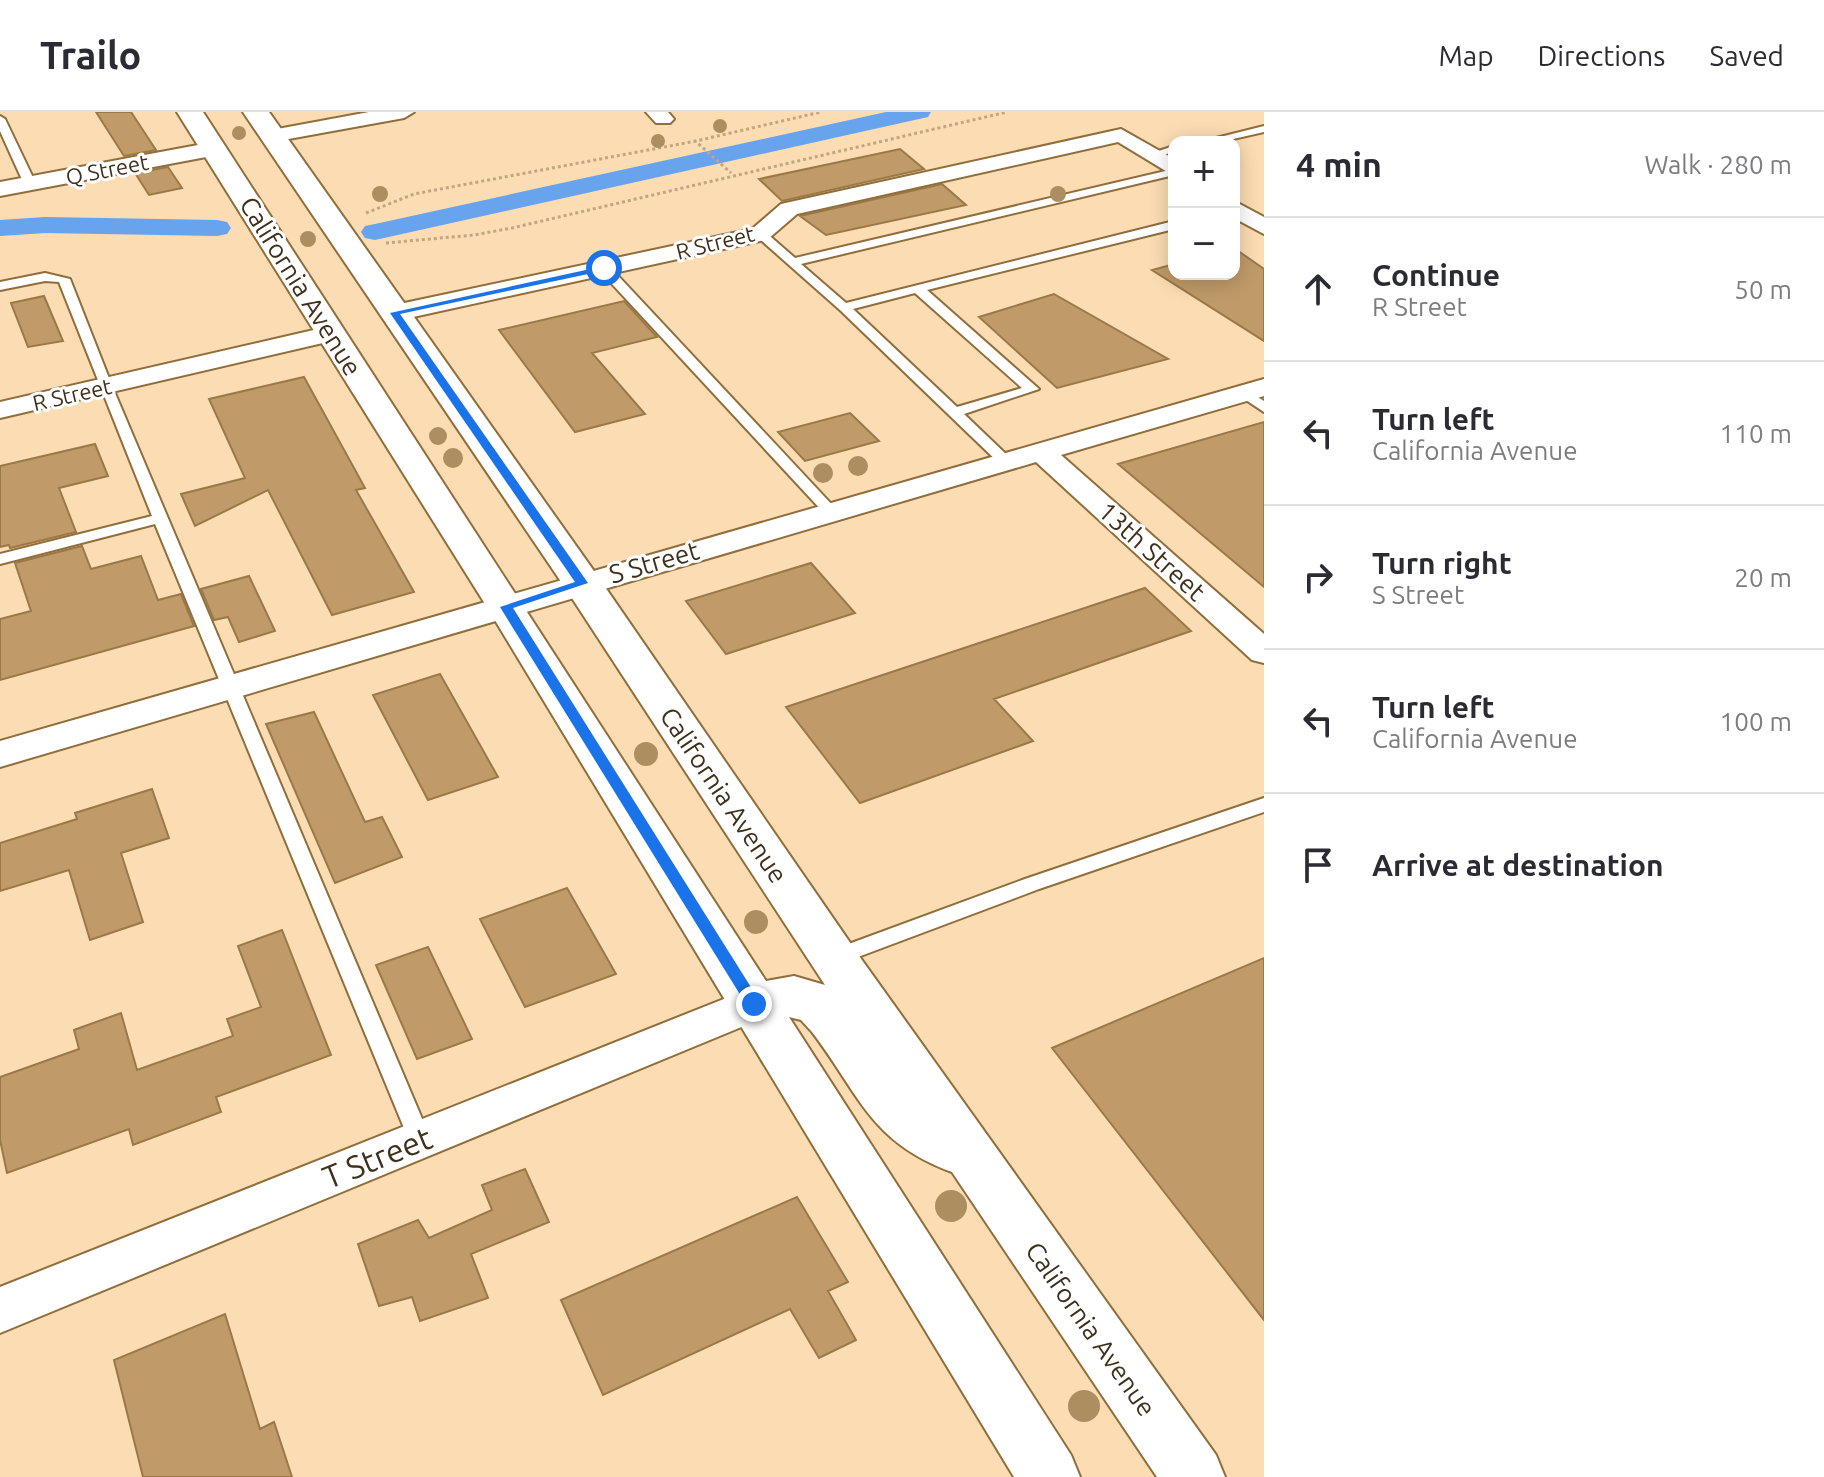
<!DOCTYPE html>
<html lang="en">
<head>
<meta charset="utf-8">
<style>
  :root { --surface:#fff; --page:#f7f7f7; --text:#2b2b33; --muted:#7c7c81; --line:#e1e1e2 }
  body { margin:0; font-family:Ubuntu,sans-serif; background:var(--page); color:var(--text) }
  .controls { position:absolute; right:24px; top:24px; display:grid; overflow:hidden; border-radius:16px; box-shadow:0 4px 20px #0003 }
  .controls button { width:72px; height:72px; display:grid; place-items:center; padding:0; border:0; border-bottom:2px solid var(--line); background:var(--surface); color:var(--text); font:40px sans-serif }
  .stop { position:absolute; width:24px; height:24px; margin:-18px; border:6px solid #1a73e8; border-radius:50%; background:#fff }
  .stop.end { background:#1a73e8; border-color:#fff; box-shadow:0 2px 8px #0008 }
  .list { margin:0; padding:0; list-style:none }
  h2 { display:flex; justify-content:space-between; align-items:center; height:104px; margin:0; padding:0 32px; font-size:34px }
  h2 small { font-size:26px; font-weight:400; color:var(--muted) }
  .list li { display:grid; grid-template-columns:52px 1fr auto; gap:24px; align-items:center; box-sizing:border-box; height:144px; padding:0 32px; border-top:2px solid var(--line) }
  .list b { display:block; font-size:30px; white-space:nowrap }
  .list p { margin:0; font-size:26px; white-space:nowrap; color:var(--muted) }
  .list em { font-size:26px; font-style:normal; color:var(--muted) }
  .icon { flex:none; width:44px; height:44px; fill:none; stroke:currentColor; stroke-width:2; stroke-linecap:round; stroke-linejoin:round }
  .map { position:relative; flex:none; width:1264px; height:1365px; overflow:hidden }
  header { display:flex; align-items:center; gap:48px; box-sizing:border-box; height:112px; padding:0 40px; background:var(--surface); border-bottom:2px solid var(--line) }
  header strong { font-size:38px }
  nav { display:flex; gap:44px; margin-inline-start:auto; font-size:28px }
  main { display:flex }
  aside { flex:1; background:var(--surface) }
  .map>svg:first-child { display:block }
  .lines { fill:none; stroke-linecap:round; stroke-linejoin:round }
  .canal { fill:#68a3ee; fill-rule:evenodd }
  .building { fill:#c09b69; stroke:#9b7947; stroke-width:2 }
  .service-casing { stroke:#906e3c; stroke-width:4 }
  .minor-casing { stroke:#906e3c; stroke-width:4 }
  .primary-casing { stroke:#906e3c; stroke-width:4 }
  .path { stroke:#c0a683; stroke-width:3; stroke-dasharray:3 3; stroke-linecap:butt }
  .service { fill:#fff; fill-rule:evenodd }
  .minor { fill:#fff; fill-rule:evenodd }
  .primary { fill:#fff; fill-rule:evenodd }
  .tree { fill:#ac8e61 }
  .route { fill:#1a73e8 }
  .labels { text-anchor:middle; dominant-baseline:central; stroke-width:6; stroke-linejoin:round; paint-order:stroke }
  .far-street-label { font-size:22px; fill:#3f301b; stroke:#fff }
  .street-label { font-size:26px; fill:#3f301b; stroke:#fff }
  .near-street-label { font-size:32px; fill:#3f301b; stroke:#fff }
</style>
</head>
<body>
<header>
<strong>Trailo</strong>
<nav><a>Map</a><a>Directions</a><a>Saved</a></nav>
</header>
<main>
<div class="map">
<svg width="1264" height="1365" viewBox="0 0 1264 1365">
  <rect width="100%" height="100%" fill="#fbdcb3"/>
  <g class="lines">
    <path class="canal" d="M886,0H931L928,5L919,7L375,128L365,126L361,120L365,114L375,112Z
      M45,105L217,108L227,110L231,116L227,122L217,124L45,121L0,124V108Z"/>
  </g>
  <path class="building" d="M96,0H131L156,38L124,44Z
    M900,37L924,57L782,89L759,67Z
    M168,55L182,76L149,83L135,61Z
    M942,72L966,93L826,123L800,104Z
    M1234,136L1264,157V229L1152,158L1174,152V162H1234Z
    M1054,182L1168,247L1057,276L979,205Z
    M44,184L63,229L28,235L11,191Z
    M624,189L657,225L592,241L645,302L575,320L499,218Z
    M304,265L365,376L356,378L414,480L332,503L268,378L195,414L181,382L245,366L209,287Z
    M850,301L879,329L805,349L778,320Z
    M1264,310V475L1118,352Z
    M95,332L108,364L59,376L76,420L10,436L9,433L0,435V354Z
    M82,434L91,457L141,444L158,488L181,482L194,514L0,568V507L31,499L15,451Z
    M811,451L855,501L726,542L686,489Z
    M249,464L275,519L239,530L228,505L214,508L201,477Z
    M1145,476L1191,519L994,587L1033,629L860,691L786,595Z
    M440,562L498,665L428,688L373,583Z
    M314,600L365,710L382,705L402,745L335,771L266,612Z
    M152,677L169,726L121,741L143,810L90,828L69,758L0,779V731L77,707L75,701Z
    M567,776L616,862L525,895L480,807Z
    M282,818L331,943L216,985L221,1000L133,1033L129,1017L7,1061L0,1028V965L79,937L74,918L121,901L137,958L233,924L227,907L261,895L238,834Z
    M428,835L472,927L417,947L376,853Z
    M1264,846V1208L1052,936Z
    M525,1057L549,1110L471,1142L488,1186L420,1209L412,1185L379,1194L358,1132L418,1108L429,1126L492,1098L482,1073Z
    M797,1085L848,1170L828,1179L856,1228L819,1246L790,1197L603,1283L561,1188Z
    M225,1202L260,1317L274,1310L292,1365H143L114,1248Z"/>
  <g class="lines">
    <g class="service-casing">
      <path id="service" d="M0,4L5,7L36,72L34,74L24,72L0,19Z
        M1264,14V20L1220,30H1200Z
        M1174,34V40L1151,46L1146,43Z
        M1174,57V63L801,152L846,191L1174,109V117L927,178L1039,277L964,302L1010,346L1012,349L1005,353L1000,352L840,198L754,122L764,119L795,146ZM915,181L1022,276L957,295L853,197Z
        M600,153H608L835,396V402H825L600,159Z
        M45,161L70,167L112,274L431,1028L428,1035L420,1038L412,1035L409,1028L155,412L0,452V442L152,404L59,170L45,169L0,178V170Z
        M1245,277L1264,289V300L1240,284V278Z
        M1264,686V700L1039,777L834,854L827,852L824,846L827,840L1025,767Z"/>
    </g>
    <g class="minor-casing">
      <path id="minor" d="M369,0H414L404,6L272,30L261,24L272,18Z
        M646,0H668L674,7L670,11H656Z
        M1121,17L1174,47V64L1118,30L797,102L768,127L760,129L395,209L386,206L382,201L386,196L395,193L752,117L781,92Z
        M214,30L222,32L225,37L222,42L0,84V70Z
        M1234,89L1264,105V122L1234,106Z
        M331,214L340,217L344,222L340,227L0,306V290Z
        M1264,267V284L1061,343L1264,522V551L1252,548L1036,350L0,655V629Z
        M754,875L768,880L774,892L768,904L0,1221V1175Z"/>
    </g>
    <g class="primary-casing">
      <path id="primary" d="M177,0H203L766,869L794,864L825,873L568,480L243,0H269L596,462L864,851L1216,1343L1225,1365H1157L952,1060C870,1030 860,983 812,920L801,908L789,905L1071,1343L1080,1365H1014L487,495Z"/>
    </g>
    <path class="path" d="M694,28L731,61
      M366,101L414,82L696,29L821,0
      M386,131L474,123L512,116L1007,0"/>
    <use href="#service" class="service"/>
    <use href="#minor" class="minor"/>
    <use href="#primary" class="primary"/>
  </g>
  <g class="tree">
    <circle cx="720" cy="14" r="7"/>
    <circle cx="239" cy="21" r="7"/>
    <circle cx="658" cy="29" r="7"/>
    <circle cx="380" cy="82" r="8"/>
    <circle cx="1058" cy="82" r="8"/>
    <circle cx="308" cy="127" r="8"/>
    <circle cx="438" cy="324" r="9"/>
    <circle cx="453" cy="346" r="10"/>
    <circle cx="858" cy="354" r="10"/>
    <circle cx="823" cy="361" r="10"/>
    <circle cx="646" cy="642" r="12"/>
    <circle cx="756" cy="810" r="12"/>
    <circle cx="951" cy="1094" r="16"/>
    <circle cx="1084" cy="1294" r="16"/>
  </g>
  <path class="route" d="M604,154L607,158L400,202L588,471L513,496L759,888V897H749L500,495L575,470L390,201Z"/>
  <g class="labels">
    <g class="far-street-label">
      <text transform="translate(107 57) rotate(-11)">Q Street</text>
      <text transform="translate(715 130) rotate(-14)">R Street</text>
      <text transform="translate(72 282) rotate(-13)">R Street</text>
    </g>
    <g class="street-label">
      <text transform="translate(301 174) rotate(58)">California Avenue</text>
      <text transform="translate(1152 439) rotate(42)">13th Street</text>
      <text transform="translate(654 450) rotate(-16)">S Street</text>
      <text transform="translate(724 683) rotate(56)">California Avenue</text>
      <text transform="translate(1091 1217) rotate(55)">California Avenue</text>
    </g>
    <g class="near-street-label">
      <text transform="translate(377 1045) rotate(-22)">T Street</text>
    </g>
  </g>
</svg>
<div class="controls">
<button>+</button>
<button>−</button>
</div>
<div class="stop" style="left:604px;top:156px"></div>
<div class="stop end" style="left:754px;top:892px"></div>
</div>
<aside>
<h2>4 min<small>Walk · 280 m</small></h2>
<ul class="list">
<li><svg class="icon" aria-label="ahead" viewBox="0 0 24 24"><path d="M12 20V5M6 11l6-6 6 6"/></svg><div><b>Continue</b><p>R Street</p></div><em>50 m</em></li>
<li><svg class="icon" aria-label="left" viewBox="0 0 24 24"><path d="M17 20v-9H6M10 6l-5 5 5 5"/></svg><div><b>Turn left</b><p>California Avenue</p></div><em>110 m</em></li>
<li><svg class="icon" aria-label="right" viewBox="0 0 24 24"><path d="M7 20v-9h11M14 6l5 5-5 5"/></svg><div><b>Turn right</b><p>S Street</p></div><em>20 m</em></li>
<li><svg class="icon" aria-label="left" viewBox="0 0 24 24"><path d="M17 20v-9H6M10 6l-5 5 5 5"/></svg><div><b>Turn left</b><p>California Avenue</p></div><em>100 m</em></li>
<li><svg class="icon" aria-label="arrive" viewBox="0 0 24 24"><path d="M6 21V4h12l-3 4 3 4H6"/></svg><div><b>Arrive at destination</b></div></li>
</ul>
</aside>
</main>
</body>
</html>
